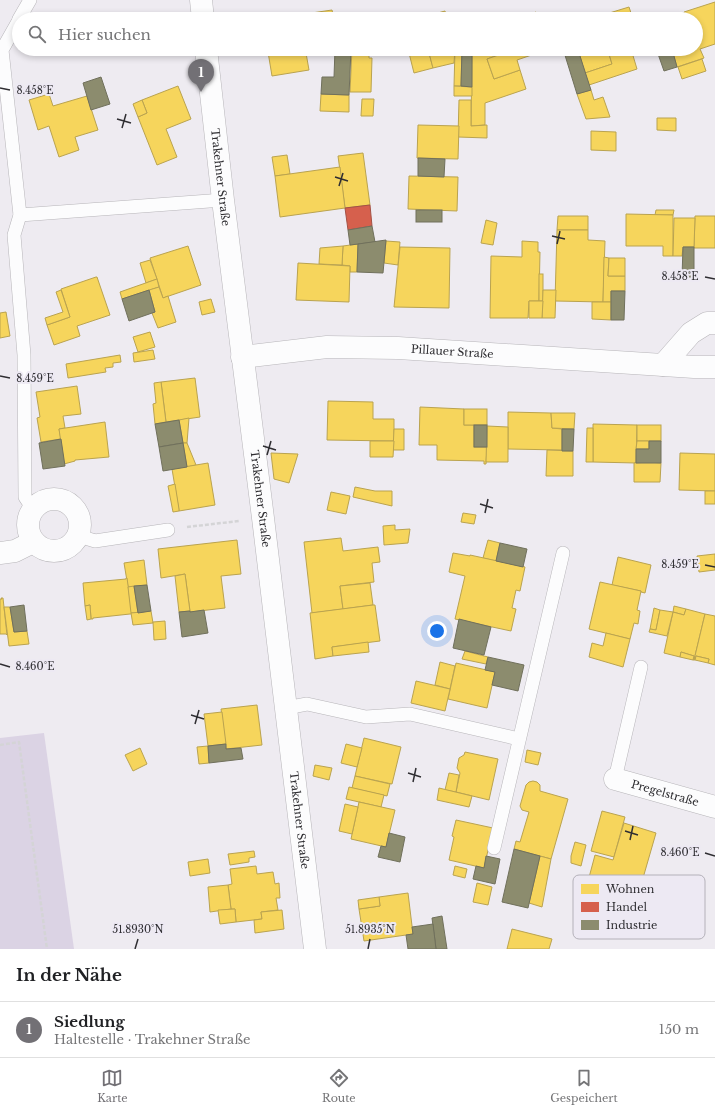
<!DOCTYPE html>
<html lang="de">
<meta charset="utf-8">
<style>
body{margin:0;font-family:"Libre Baskerville",serif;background:#f2f2f2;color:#202124}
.you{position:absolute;left:437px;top:631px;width:14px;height:14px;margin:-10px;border:3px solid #fff;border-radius:50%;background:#1a73e8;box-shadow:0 0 0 6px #1a73e833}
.badge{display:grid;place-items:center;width:26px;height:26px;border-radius:50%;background:#727075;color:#fff;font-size:13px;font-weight:700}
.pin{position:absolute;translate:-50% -33px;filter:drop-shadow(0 1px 2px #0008)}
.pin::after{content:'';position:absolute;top:21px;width:14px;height:12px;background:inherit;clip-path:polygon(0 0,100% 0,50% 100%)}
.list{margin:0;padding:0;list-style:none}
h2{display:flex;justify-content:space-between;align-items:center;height:52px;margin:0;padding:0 16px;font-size:17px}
h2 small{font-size:13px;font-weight:400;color:#757577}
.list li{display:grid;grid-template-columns:26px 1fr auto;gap:12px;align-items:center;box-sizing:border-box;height:56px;padding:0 16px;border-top:1px solid #e0e0e0}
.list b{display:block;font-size:15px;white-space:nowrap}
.list p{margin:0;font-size:13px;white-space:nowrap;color:#757577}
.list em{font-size:13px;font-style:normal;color:#757577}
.icon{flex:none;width:22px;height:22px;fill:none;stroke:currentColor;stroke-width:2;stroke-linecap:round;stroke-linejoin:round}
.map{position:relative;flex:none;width:715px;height:949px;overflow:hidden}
.search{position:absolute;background:#fff;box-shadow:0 2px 6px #0003;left:12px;right:12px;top:12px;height:44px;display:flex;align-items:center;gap:10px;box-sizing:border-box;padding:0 14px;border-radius:22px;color:#757577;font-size:15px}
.sheet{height:108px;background:#fff}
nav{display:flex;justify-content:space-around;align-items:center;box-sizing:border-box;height:56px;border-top:1px solid #e0e0e0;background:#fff;font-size:11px;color:#757577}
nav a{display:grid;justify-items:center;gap:2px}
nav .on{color:#727075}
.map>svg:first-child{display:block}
.green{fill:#dbd3e4}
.homes{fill:#f6d55c;stroke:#baa34f}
.shops{fill:#d6604d;stroke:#a45145}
.industry{fill:#8c8c6e;stroke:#70705c}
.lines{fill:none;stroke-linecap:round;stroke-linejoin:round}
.service-casing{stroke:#b7b5b9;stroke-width:14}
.minor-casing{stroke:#b7b5b9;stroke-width:23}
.path{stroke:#d4d4d6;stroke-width:2.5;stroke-dasharray:4 2;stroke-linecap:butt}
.service{stroke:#fcfcfd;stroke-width:13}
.minor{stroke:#fcfcfd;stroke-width:22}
.ticks{fill:none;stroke:#2f2e32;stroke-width:1.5}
.labels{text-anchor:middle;stroke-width:4;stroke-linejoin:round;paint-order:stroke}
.street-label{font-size:11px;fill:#2f2e32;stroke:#ede9f3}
.key{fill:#ede9f3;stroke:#b4b1b9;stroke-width:1}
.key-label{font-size:11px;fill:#2f2e32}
.ticks-label{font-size:10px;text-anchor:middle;fill:#2f2e32;stroke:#ede9f3;stroke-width:4;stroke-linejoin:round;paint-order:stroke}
</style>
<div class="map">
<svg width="715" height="949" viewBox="0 0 715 949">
<rect width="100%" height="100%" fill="#eeebf1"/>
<path class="green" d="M44 733 74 949H0V738Z"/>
<g class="homes">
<path d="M715 2V44L700 49 704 58 677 67 672 49H696V19H686L684 12Z"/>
<path d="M629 7 633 19H594L593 18Z"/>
<path d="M332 10 334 19H292L291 16Z"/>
<path d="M445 11 447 19H416Z"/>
<path d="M536 12 538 19H515Z"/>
<path d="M287 49H296L297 54 306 53 309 70 272 76 268 52Z"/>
<path d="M296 49H330L297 54Z"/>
<path d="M352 49H369V58H372L371 92H350Z"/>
<path d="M408 49H454L437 53 436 51 429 53 433 68 414 73Z"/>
<path d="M455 49H462L461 86H454Z"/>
<path d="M455 49 454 63 433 68 429 53 436 51 437 53Z"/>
<path d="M485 49H509L510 51 487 59 494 79 520 70 526 89 485 103V125L471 126 472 53Z"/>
<path d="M509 49H549L517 60 520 70 494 79 487 59 510 51Z"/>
<path d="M593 49H626L609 54 612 64 585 73 579 53Z"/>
<path d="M626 49H631L637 69 589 85 585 73 612 64 609 54Z"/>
<path d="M702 59 706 71 682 79 678 67Z"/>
<path d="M178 86 191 119 166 129 177 157 157 165 138 117 147 113 142 100Z"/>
<path d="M454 86 472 87V96H454Z"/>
<path d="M591 90 594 100 603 97 610 117 586 119 577 94Z"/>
<path d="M49 94 53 106 87 96 98 130 75 137 79 150 59 157 49 126 38 130 29 100Z"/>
<path d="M321 94 349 95V112L320 111Z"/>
<path d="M362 99H374L373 116H361Z"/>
<path d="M142 100 147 113 138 117 133 104Z"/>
<path d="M459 100H471V126L487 125V138L458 137Z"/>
<path d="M657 118H676V131L657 130Z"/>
<path d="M418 125 459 126 458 159 417 158Z"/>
<path d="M591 131 616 132V151L591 150Z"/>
<path d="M363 153 370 205 345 208 338 156Z"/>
<path d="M287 155 290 174 275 176 272 157Z"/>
<path d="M340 167 345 208 280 217 275 176Z"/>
<path d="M409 176 458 177 457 211 408 209Z"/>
<path d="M656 210H674L673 215H655Z"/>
<path d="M626 214 673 215V256H663V246H626Z"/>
<path d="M558 216H588V230H557Z"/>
<path d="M695 216H715V248H694Z"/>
<path d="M674 218H695L694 247H683L682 256H673Z"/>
<path d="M486 220 497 223 493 245 481 243Z"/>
<path d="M557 230H588V240L605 241 603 302 555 301Z"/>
<path d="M386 241 400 242 398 265 384 263Z"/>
<path d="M522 241 538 242V252H540L539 301H529L528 318H490L491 256 522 257Z"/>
<path d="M358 244 357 272H350V266L342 265 343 246Z"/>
<path d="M188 246 201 285 163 298 150 258Z"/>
<path d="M343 246 342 265 319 264 320 248Z"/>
<path d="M400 247 450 248 449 308 394 307Z"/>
<path d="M604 257 609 258 608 276H625V291H611V302H603Z"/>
<path d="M609 258H625V276H608Z"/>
<path d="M150 260 157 279 146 283 140 263Z"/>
<path d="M298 263 350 266 349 302 296 300Z"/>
<rect x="539" y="274" width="4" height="27"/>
<path d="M96 277H97L110 315 77 326 80 336 54 345 47 325 70 317 61 289Z"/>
<path d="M157 279 159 287 122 299 120 292Z"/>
<path d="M159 287 163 298 168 296 176 322 158 328 152 313 155 312 149 290Z"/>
<path d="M61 290 70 317 47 325 45 318 63 312 56 292Z"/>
<path d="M543 290H556L555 318H542Z"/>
<path d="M211 299 215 312 202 315 199 302Z"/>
<path d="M529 301H543L542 318H529Z"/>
<path d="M592 302H611V320L592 319Z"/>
<path d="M6 312 10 336 0 338V313Z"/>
<path d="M150 332 155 347 138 352 133 337Z"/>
<path d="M153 350 155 359 134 362 133 353Z"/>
<path d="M120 355 121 362 113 363V367L105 368 106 372 68 378 66 364Z"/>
<path d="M195 378 200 417 166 422 161 382Z"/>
<path d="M161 382 166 422 155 424 153 404 156 403 154 383Z"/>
<path d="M77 386 81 414 63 416 65 428 59 429 61 439 41 442 37 418 40 417 36 392Z"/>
<path d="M328 401 373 402V419H394V441L327 440Z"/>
<path d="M420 407 464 409V425H474V447H487L486 464H484V461L437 460V445H419Z"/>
<rect x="464" y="409" width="23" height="16"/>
<path d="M508 412 551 413 552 428 562 429V450L508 449Z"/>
<path d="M551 413H575L574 429 552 428Z"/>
<path d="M189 418 187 443H183L179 420Z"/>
<path d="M105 422 109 457 75 460V461L64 464 59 429Z"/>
<path d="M593 424 637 425 636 463 593 462Z"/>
<rect x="637" y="425" width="24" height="16"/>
<path d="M487 426 508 427V462H486Z"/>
<path d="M587 428H593V462H586Z"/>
<path d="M394 429H404V450H393Z"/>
<path d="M370 441H394L393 457H370Z"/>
<path d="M637 441H649V449H636Z"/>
<path d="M183 443H187L196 465 187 467Z"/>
<path d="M547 450 573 451V476H546Z"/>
<path d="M271 453 298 454 289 483 274 479Z"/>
<path d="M680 453 715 454V491L679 490Z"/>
<path d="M649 462 661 463 660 482H634V463Z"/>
<path d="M208 463 215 505 179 511 172 469Z"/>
<path d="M175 484 179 509V511L173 512 168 486Z"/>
<path d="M355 487 375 491H392V506L353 497Z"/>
<rect x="705" y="491" width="10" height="13"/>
<path d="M331 492 350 496 346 514 327 510Z"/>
<path d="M463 513 476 515 474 524 461 522Z"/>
<path d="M395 525V530L410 529 408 543 384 545 383 526Z"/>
<path d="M341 538 343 551 378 547 380 562 372 563 374 582 340 586 343 609 312 613 304 542Z"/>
<path d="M237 540 241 574 221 576 225 608 190 612 185 574 161 578 158 549Z"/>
<path d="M488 540 500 543 496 561 483 558Z"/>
<path d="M453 553 470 556V555L525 567 520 591 516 590 512 608 516 609 511 631 455 619 465 576 449 572Z"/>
<path d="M715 554V570L699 572 697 556Z"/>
<path d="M618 557 651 565 645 593 641 592V591L612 585Z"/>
<path d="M144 560 147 585 128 587 124 563Z"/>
<path d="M185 574 190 611 179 612 175 576Z"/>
<path d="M126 578H127L132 614H130L93 618V619H91L90 605 85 606 83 583 126 579Z"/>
<path d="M600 582 641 591 637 610 640 611 638 624 634 623 630 639 589 629Z"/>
<path d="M370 583 373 605 343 609 340 586Z"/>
<path d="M134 586 138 613H131L128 587Z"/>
<path d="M1 598H3L7 635 6 634H0V599H2Z"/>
<path d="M90 605 91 619 87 620 85 606Z"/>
<path d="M373 605H375L380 641 332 647 333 656 315 659 310 613Z"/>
<path d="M674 606 686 609 684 615 673 612Z"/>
<path d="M4 607H10L14 632 27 631 29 644 9 646Z"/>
<path d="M654 608 660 610 656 630 650 629Z"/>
<path d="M686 609 705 614 694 660H693L694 656 681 652 680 657 664 653 673 612 684 615Z"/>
<path d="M660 610 673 612 667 636 649 632 650 629 656 630Z"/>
<path d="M151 611 153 623 133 625 131 613Z"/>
<path d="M705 614 715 616V665L708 663 709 659 696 656 695 660H694Z"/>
<path d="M165 621 166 639 154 640 153 622Z"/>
<path d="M606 633 630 639 623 667 589 657 592 643 603 646Z"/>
<path d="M368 642 369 652 333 656 332 647Z"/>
<path d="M465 651 488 657 486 664 462 659Z"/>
<path d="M681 652 694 656 693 660 680 657Z"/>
<path d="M696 656 709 659 708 663 695 660Z"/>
<path d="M440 662 455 666 450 689 435 685Z"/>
<path d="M456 663 495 672 487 708 448 699Z"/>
<path d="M416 681 450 689 445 711 411 703Z"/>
<path d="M257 705 262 745 226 749 221 709Z"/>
<path d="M222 712 226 744 208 746 204 714Z"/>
<path d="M364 738 401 747 392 784 355 776Z"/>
<path d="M346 744 362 748 357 767 341 763Z"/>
<path d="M208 746 209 763 199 764 197 747Z"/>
<path d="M140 748 147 764 133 771 125 755Z"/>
<path d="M527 750 541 753 538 765 525 762Z"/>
<path d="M465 752 498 759 489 800 456 792 460 773 457 768 459 758 464 755Z"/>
<path d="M315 765 332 768 329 780 313 776Z"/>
<path d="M449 773 459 775 456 792 445 790Z"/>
<path d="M355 776 390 784 387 796 352 788Z"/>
<path d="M533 781 537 782 540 785V791L568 799 551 859 514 849 516 841 520 842 529 812 522 810 520 806 526 785 529 782Z"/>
<path d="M349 787 384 795 381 807 346 799Z"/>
<path d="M439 788 472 796 469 807 437 800Z"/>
<path d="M359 802 395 810 386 847 351 839Z"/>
<path d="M345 804 358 807 352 834 339 831Z"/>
<path d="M602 811 625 817 614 857 591 851Z"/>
<path d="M456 820 493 828 484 868 449 860 454 837 452 836Z"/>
<path d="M624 823 656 833 641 885 610 876 606 891 587 885 595 855 613 860Z"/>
<path d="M575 842 586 845 581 866 571 863V856Z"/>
<path d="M254 851 255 857 249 858V862L230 865 228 854Z"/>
<path d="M540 856 551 859 542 907 529 903Z"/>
<path d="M208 859 210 873 190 876 188 862Z"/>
<path d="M256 866 257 874 273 872 275 884 279 883 280 898H276L278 910 261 912 262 919 236 922 235 909H231L228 885 232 884 230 869Z"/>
<path d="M455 866 467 869 465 878 453 875Z"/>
<path d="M477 883 492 887 488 905 473 902Z"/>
<path d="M228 885 231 909 210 912 208 887Z"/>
<path d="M408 893 413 934 364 941 359 909 380 906 379 897Z"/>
<path d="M379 897 380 906 359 909 358 900Z"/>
<path d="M235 909 236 922 220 924 218 910Z"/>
<path d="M282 910 284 929 255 933 254 920 262 919 261 912Z"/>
<path d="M512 929 552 939 549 949H507Z"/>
</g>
<path class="shops" d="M370 205 372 226 348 230 345 208Z"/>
<g class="industry">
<path d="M335 49H351L349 95 321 94 322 77H334Z"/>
<path d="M462 49H472V87L461 86Z"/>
<path d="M573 49H593L579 53 591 90 577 94 564 52Z"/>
<path d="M664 49H672L677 67 664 71 657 51Z"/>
<path d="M101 77 110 104 91 110 83 83Z"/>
<path d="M418 158 445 159 444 177 418 176Z"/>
<rect x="416" y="210" width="26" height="12"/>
<path d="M372 226 375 242 350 245 348 230Z"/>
<path d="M386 240 383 273 357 272 358 244Z"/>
<path d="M683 247H694V277H682Z"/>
<path d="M149 290 155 312 129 321 122 299Z"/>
<path d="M611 291H625L624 320H611Z"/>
<path d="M179 420 183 443 159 447 155 424Z"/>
<rect x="474" y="425" width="13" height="22"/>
<path d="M562 429H574L573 451H562Z"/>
<path d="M61 439 65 466 43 469 39 443Z"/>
<path d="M649 441H661V463H636V449H649Z"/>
<path d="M183 443 187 467 163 471 159 447Z"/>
<path d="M500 543 527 549 523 567 496 561Z"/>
<path d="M147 585 151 611 138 613 134 586Z"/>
<path d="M24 605 27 631 14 632 10 607Z"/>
<path d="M204 610 208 633 182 637 179 612 190 611V612Z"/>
<path d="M459 619 491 627 484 655 453 648Z"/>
<path d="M488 657 524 665 518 691 492 685 495 672 485 670Z"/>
<path d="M226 744V749L241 748 243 759 209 763 208 746Z"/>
<path d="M389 833 405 837 400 862 378 857 381 846 386 847Z"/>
<path d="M514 849 540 856 528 908 502 902Z"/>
<path d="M486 856 500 859 495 884 473 879 476 866 484 868Z"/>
<path d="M442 916 447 949H436L432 918Z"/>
<path d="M433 924 436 949H408L406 935 413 934 412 927Z"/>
</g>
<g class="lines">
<g class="service-casing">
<g id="service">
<path d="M19 19 30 0"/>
<path d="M19 20 2 50 20 215 14 235 24 355 25 497 33 509"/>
<path d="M20 215 223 200"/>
<path d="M79 536 95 541 168 530"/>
<path d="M286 708 307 704 366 717 410 714 519 739"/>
<path d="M615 779 641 667"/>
<path d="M494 848 563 553"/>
</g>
</g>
<g class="minor-casing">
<g id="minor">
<path d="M201 0 203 19"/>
<path id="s1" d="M206 49 223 200 263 518 315 949"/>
<path id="s2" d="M242 357 327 347 398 348 694 367H715"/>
<path d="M663 365 691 333 707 323H715"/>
<circle cx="54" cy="525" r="26"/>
<path d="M0 553 15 551 33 542"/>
<path id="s3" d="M615 779 715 807"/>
</g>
</g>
<g class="path">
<path d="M187 527 239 521"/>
<path d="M0 745 19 742 47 949"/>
</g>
<use href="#service" class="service"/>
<use href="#minor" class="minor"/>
</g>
<path class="ticks" d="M0 88 10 90M117 119 131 123M122 128 126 114M335 177 348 181M339 186 343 173M552 236 565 239M557 244 560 231M705 277 715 279M0 376 10 378M263 446 276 450M267 455 271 441M480 504 493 508M485 513 488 499M705 565 715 567M0 664 10 667M191 715 204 719M195 724 199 710M408 773 421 777M413 782 416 768M625 831 638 835M630 840 633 826M705 853 715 856M135 949 138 939M368 949 370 939"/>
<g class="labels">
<g class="street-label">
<text dy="4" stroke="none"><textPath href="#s1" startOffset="129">Trakehner Straße</textPath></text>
<text dy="4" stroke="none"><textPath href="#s2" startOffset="211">Pillauer Straße</textPath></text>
<text dy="4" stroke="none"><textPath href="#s1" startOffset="453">Trakehner Straße</textPath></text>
<text dy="4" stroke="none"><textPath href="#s3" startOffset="52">Pregelstraße</textPath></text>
<text dy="4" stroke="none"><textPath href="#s1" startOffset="777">Trakehner Straße</textPath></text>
</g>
</g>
<rect x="573" y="875" width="132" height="64" rx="6" class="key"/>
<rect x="581" y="884" width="18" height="10" fill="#f6d55c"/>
<rect x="581" y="902" width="18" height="10" fill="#d6604d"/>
<rect x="581" y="920" width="18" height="10" fill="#8c8c6e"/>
<g class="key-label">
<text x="606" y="893">Wohnen</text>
<text x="606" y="911">Handel</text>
<text x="606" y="929">Industrie</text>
</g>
<g class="ticks-label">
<text x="35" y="94">8.458°E</text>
<text x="680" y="280">8.458°E</text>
<text x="35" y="382">8.459°E</text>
<text x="680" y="568">8.459°E</text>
<text x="35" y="670">8.460°E</text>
<text x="680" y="856">8.460°E</text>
<text x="138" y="933">51.8930°N</text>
<text x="370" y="933">51.8935°N</text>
</g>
</svg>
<div class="you"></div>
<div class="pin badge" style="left:201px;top:92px">1</div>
<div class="search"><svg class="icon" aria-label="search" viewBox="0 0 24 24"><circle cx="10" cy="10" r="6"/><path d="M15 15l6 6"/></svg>Hier suchen</div>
</div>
<section class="sheet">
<h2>In der Nähe<small></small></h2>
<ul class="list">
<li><span class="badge">1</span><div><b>Siedlung</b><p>Haltestelle · Trakehner Straße</p></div><em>150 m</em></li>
</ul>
</section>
<nav>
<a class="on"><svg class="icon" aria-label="map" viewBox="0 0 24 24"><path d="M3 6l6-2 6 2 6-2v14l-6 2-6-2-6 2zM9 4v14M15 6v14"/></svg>Karte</a>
<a><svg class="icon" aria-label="directions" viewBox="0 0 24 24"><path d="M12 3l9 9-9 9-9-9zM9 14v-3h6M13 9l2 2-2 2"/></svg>Route</a>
<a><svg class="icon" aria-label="saved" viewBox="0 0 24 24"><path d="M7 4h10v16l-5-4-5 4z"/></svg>Gespeichert</a>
</nav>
